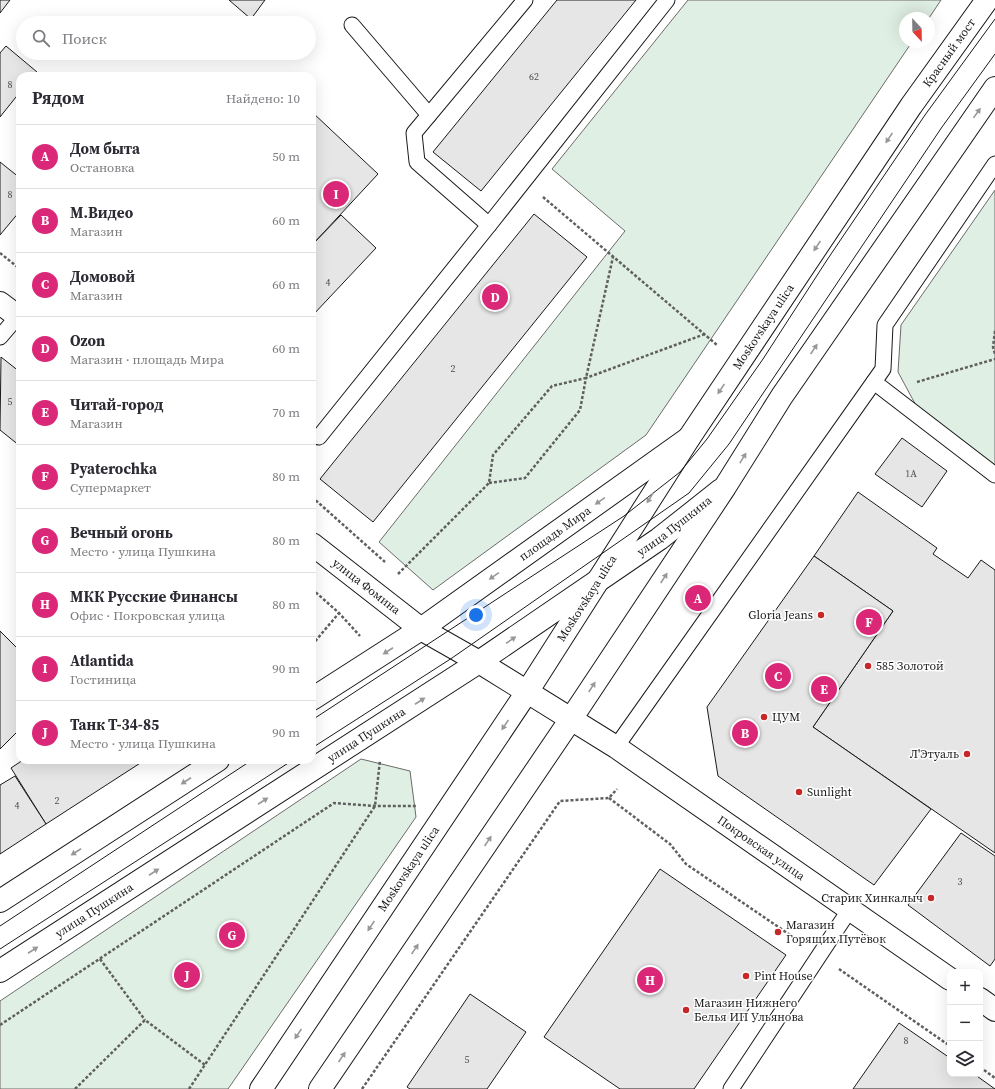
<!DOCTYPE html>
<html lang="ru">
<meta charset="utf-8">
<style>
body{margin:0;font-family:"Source Serif 4",serif;background:#f2f2f3;color:#2b2b33}
.controls{position:absolute;right:12px;bottom:12px;display:grid;overflow:hidden;border-radius:8px;box-shadow:0 4px 16px #0002}
.controls button{width:36px;height:36px;display:grid;place-items:center;padding:0;border:0;border-bottom:1px solid #e1e1e2;background:#fff;color:#2b2b33;font:20px sans-serif}
.compass{position:absolute;left:899px;top:12px;width:36px;height:36px;border-radius:50%;background:#fff;box-shadow:0 4px 16px #0002;rotate:158deg}
.you{position:absolute;left:476px;top:615px;width:14px;height:14px;margin:-10px;border:3px solid #fff;border-radius:50%;background:#1a73e8;box-shadow:0 0 0 6px #1a73e833}
.badge{display:grid;place-items:center;width:26px;height:26px;border-radius:50%;background:#db2777;color:#fff;font-size:13px;font-weight:700}
.pin{position:absolute;translate:-50% -50%;border:2px solid #fff;box-shadow:0 1px 4px #0006}
.list{margin:0;padding:0;list-style:none}
h2{display:flex;justify-content:space-between;align-items:center;height:52px;margin:0;padding:0 16px;font-size:17px}
h2 small{font-size:13px;font-weight:400;color:#7c7c81}
.list li{display:grid;grid-template-columns:26px 1fr auto;gap:12px;align-items:center;box-sizing:border-box;height:64px;padding:0 16px;border-top:1px solid #e1e1e2}
.list b{display:block;font-size:15px;white-space:nowrap}
.list p{margin:0;font-size:13px;white-space:nowrap;color:#7c7c81}
.list em{font-size:13px;font-style:normal;color:#7c7c81}
.icon{flex:none;width:22px;height:22px;fill:none;stroke:currentColor;stroke-width:2;stroke-linecap:round;stroke-linejoin:round}
.map{position:relative;flex:none;width:995px;height:1089px;overflow:hidden}
.search{position:absolute;background:#fff;box-shadow:0 4px 16px #0002;left:16px;top:16px;width:300px;height:44px;display:flex;align-items:center;gap:10px;box-sizing:border-box;padding:0 14px;border-radius:22px;color:#7c7c81;font-size:15px}
.panel{position:absolute;background:#fff;box-shadow:0 4px 16px #0002;left:16px;top:72px;width:300px;height:692px;border-radius:12px}
.map>svg:first-child{display:block}
.green{fill:#e0efe3;stroke:#6a6a6a}
.building{fill:#e6e6e6;stroke:#1a1a1a}
.lines{fill:none;stroke-linecap:round;stroke-linejoin:round}
.lane-casing{stroke:#1a1a1a;stroke-width:17}
.secondary-casing{stroke:#1a1a1a;stroke-width:24}
.primary-casing{stroke:#1a1a1a;stroke-width:24}
.path{stroke:#5f5f5f;stroke-width:2.5;stroke-dasharray:3 2;stroke-linecap:butt}
.lane{stroke:#fff;stroke-width:15}
.secondary{stroke:#fff;stroke-width:22}
.primary{stroke:#fff;stroke-width:22}
.tram{stroke:#1a1a1a;stroke-width:1}
.oneway{fill:#989898}
.poi-dot{fill:#c62828;stroke:#fff;stroke-width:1.5}
.labels{text-anchor:middle;stroke-width:3;stroke-linejoin:round;paint-order:stroke}
.number-label{font-size:10px;fill:#4d4d4d}
.street-label{font-size:12px;fill:#1a1a1a;stroke:#fff}
.poi-label{font-size:12px;fill:#1a1a1a;stroke:#fff;text-anchor:start}
</style>
<div class="map">
<svg width="995" height="1089" viewBox="0 0 995 1089">
<rect width="100%" height="100%" fill="#fff"/>
<g class="green">
<path d="M688 0H941L929 18H905V42H912L646 435 433 590 379 542 625 231 552 169Z"/>
<path d="M995 190V468L919 411 898 372 901 325Z"/>
<path d="M361 759 410 771 416 817 228 1089H0V1001Z"/>
</g>
<g class="building">
<path d="M0 0H10L0 13Z"/>
<path d="M229 0H265L251 19Z"/>
<path d="M557 0H636L481 191 433 152Z"/>
<path d="M6 46 37 72 33 76H20V92L0 117V53Z"/>
<path d="M312 112 378 174 312 245Z"/>
<path d="M0 162 20 178V211L0 235Z"/>
<path d="M534 214 587 257 373 522 320 479Z"/>
<path d="M341 215 376 248 312 316V245Z"/>
<path d="M1 357 20 372V446L0 430Z"/>
<path d="M902 438 947 471 922 507 875 474Z"/>
<path d="M858 492 937 548 933 554 968 578 981 560 995 570V853L813 727 893 611 814 556Z"/>
<path d="M814 556 893 611 813 727 931 809 874 885 718 776 707 707Z"/>
<path d="M0 631 20 651V729L0 749Z"/>
<path d="M23 760H145L46 824 11 768Z"/>
<path d="M15 776 46 824 0 854V785Z"/>
<path d="M961 833 995 856V959L990 966 908 905Z"/>
<path d="M660 869 786 955 694 1089H620L544 1037Z"/>
<path d="M470 994 526 1032 487 1089H410L407 1087Z"/>
<path d="M899 1023 950 1058V1074H974L995 1089H853Z"/>
</g>
<g class="lines">
<g class="lane-casing">
<g id="lane">
<path d="M525 0 414 133 417 162 489 225 667 0"/>
<path d="M352 25 429 115"/>
<path d="M0 337 18 316"/>
<path d="M874 382 995 475"/>
<path d="M319 437 489 225"/>
<path d="M616 747 883 369 885 325 995 164"/>
<path d="M731 1089 850 909"/>
</g>
</g>
<g class="secondary-casing">
<g id="secondary">
<path d="M0 303 20 318"/>
<path id="s1" d="M312 544 421 629 479 662 616 747 950 979"/>
<path id="s2" d="M312 699 421 629 689 438"/>
<path d="M0 901 218 760"/>
<path id="s3" d="M0 971 479 662 659 539 721 490"/>
<path d="M980 999 995 1010"/>
</g>
</g>
<g class="primary-casing">
<g id="primary">
<path id="s4" d="M261 1089 527 692 689 438 911 106 987 0"/>
<path d="M320 1089 571 719 725 487 782 396 995 88"/>
</g>
</g>
<g class="path">
<path d="M543 197 717 345"/>
<path d="M0 253 20 269"/>
<path d="M995 331 993 347 995 354"/>
<path d="M917 382 995 359"/>
<path d="M489 483 525 478 580 410 586 378 705 334"/>
<path d="M312 497 385 562"/>
<path d="M398 574 489 483 493 455 552 386 586 378 613 257"/>
<path d="M312 589 339 613 360 636"/>
<path d="M312 645 339 613"/>
<path d="M609 798 670 844 686 864 799 941"/>
<path d="M100 959 145 1020"/>
<path d="M839 969 950 1046"/>
<path d="M0 1025 334 803 375 806H416"/>
<path d="M980 1067 995 1078"/>
<path d="M75 1089 145 1020 205 1065"/>
<path d="M189 1089 375 806 380 760"/>
<path d="M362 1089 560 801 609 798 617 789"/>
</g>
<use href="#lane" class="lane"/>
<use href="#secondary" class="secondary"/>
<use href="#primary" class="primary"/>
<g class="tram">
<path d="M312 720 624 516 680 472 707 439 763 359 827 260 925 115 995 19"/>
<path d="M312 748 452 658 689 493 729 444 942 127 995 54"/>
<path d="M0 926 252 760"/>
<path d="M0 949 293 760"/>
</g>
</g>
<defs><path id="oneway-solid" d="M-6-.8H1V-3.2L6.5 0L1 3.2V.8H-6Z"/></defs>
<g class="oneway">
<use href="#oneway-solid" transform="translate(977 113) rotate(-54)"/>
<use href="#oneway-solid" transform="translate(889 138) rotate(124)"/>
<use href="#oneway-solid" transform="translate(817 246) rotate(124)"/>
<use href="#oneway-solid" transform="translate(814 349) rotate(-56)"/>
<use href="#oneway-solid" transform="translate(721 389) rotate(124)"/>
<use href="#oneway-solid" transform="translate(743 458) rotate(-58)"/>
<use href="#oneway-solid" transform="translate(650 498) rotate(122)"/>
<use href="#oneway-solid" transform="translate(600 501) rotate(145)"/>
<use href="#oneway-solid" transform="translate(494 576) rotate(145)"/>
<use href="#oneway-solid" transform="translate(664 578) rotate(-57)"/>
<use href="#oneway-solid" transform="translate(511 640) rotate(-34)"/>
<use href="#oneway-solid" transform="translate(388 651) rotate(147)"/>
<use href="#oneway-solid" transform="translate(592 687) rotate(-57)"/>
<use href="#oneway-solid" transform="translate(420 701) rotate(-33)"/>
<use href="#oneway-solid" transform="translate(505 725) rotate(124)"/>
<use href="#oneway-solid" transform="translate(186 781) rotate(147)"/>
<use href="#oneway-solid" transform="translate(263 801) rotate(-33)"/>
<use href="#oneway-solid" transform="translate(488 841) rotate(-56)"/>
<use href="#oneway-solid" transform="translate(76 852) rotate(147)"/>
<use href="#oneway-solid" transform="translate(154 872) rotate(-33)"/>
<use href="#oneway-solid" transform="translate(371 926) rotate(124)"/>
<use href="#oneway-solid" transform="translate(415 949) rotate(-56)"/>
<use href="#oneway-solid" transform="translate(33 950) rotate(-33)"/>
<use href="#oneway-solid" transform="translate(298 1034) rotate(124)"/>
<use href="#oneway-solid" transform="translate(342 1057) rotate(-56)"/>
</g>
<g class="poi-dot">
<circle cx="821" cy="615" r="4"/>
<circle cx="868" cy="666" r="4"/>
<circle cx="764" cy="717" r="4"/>
<circle cx="967" cy="754" r="4"/>
<circle cx="799" cy="792" r="4"/>
<circle cx="931" cy="898" r="4"/>
<circle cx="778" cy="932" r="4"/>
<circle cx="746" cy="976" r="4"/>
<circle cx="686" cy="1010" r="4"/>
</g>
<g class="labels">
<g class="number-label">
<text x="534" y="80">62</text>
<text x="10" y="88">8</text>
<text x="10" y="198">8</text>
<text x="328" y="286">4</text>
<text x="453" y="372">2</text>
<text x="10" y="405">5</text>
<text x="911" y="477">1А</text>
<text x="57" y="804">2</text>
<text x="17" y="809">4</text>
<text x="960" y="885">3</text>
<text x="906" y="1044">8</text>
<text x="467" y="1063">5</text>
</g>
<g class="street-label">
<text dy="4" stroke="none"><textPath href="#s4" startOffset="1244">Красный мост</textPath></text>
<text dy="4" stroke="none"><textPath href="#s4" startOffset="913">Moskovskaya ulica</textPath></text>
<text dy="4" stroke="none"><textPath href="#s3" startOffset="808">улица Пушкина</textPath></text>
<text dy="4" stroke="none"><textPath href="#s2" startOffset="294">площадь Мира</textPath></text>
<text dy="4" stroke="none"><textPath href="#s1" startOffset="69">улица Фомина</textPath></text>
<text dy="4" stroke="none"><textPath href="#s4" startOffset="589">Moskovskaya ulica</textPath></text>
<text dy="4" stroke="none"><textPath href="#s3" startOffset="436">улица Пушкина</textPath></text>
<text dy="4" stroke="none"><textPath href="#s1" startOffset="543">Покровская улица</textPath></text>
<text dy="4" stroke="none"><textPath href="#s4" startOffset="265">Moskovskaya ulica</textPath></text>
<text dy="4" stroke="none"><textPath href="#s3" startOffset="112">улица Пушкина</textPath></text>
</g>
<g class="poi-label">
<text x="813" y="619" text-anchor="end">Gloria Jeans</text>
<text x="876" y="670">585 Золотой</text>
<text x="772" y="721">ЦУМ</text>
<text x="959" y="758" text-anchor="end">Л'Этуаль</text>
<text x="807" y="796">Sunlight</text>
<text x="923" y="902" text-anchor="end">Старик Хинкалыч</text>
<text x="786" y="929">Магазин<tspan x="786" dy="14">Горящих Путёвок</tspan></text>
<text x="754" y="980">Pint House</text>
<text x="694" y="1007">Магазин Нижнего<tspan x="694" dy="14">Белья ИП Ульянова</tspan></text>
</g>
</g>
</svg>
<div class="controls">
<button>+</button>
<button>−</button>
<button><svg class="icon" aria-label="layers" viewBox="0 0 24 24"><path d="M12 4l9 5-9 5-9-5zM3 14l9 5 9-5"/></svg></button>
</div>
<svg class="compass" viewBox="-18 -18 36 36"><path d="M0-13l5 13h-10z" fill="#e53935"/><path d="M0 13l5-13h-10z" fill="#7c7c81"/></svg>
<div class="you"></div>
<div class="pin badge" style="left:698px;top:598px">A</div>
<div class="pin badge" style="left:745px;top:733px">B</div>
<div class="pin badge" style="left:778px;top:676px">C</div>
<div class="pin badge" style="left:495px;top:297px">D</div>
<div class="pin badge" style="left:824px;top:689px">E</div>
<div class="pin badge" style="left:869px;top:622px">F</div>
<div class="pin badge" style="left:232px;top:935px">G</div>
<div class="pin badge" style="left:650px;top:980px">H</div>
<div class="pin badge" style="left:336px;top:194px">I</div>
<div class="pin badge" style="left:187px;top:975px">J</div>
<div class="search"><svg class="icon" aria-label="search" viewBox="0 0 24 24"><circle cx="10" cy="10" r="6"/><path d="M15 15l6 6"/></svg>Поиск</div>
<section class="panel">
<h2>Рядом<small>Найдено: 10</small></h2>
<ul class="list">
<li><span class="badge">A</span><div><b>Дом быта</b><p>Остановка</p></div><em>50 m</em></li>
<li><span class="badge">B</span><div><b>М.Видео</b><p>Магазин</p></div><em>60 m</em></li>
<li><span class="badge">C</span><div><b>Домовой</b><p>Магазин</p></div><em>60 m</em></li>
<li><span class="badge">D</span><div><b>Ozon</b><p>Магазин · площадь Мира</p></div><em>60 m</em></li>
<li><span class="badge">E</span><div><b>Читай-город</b><p>Магазин</p></div><em>70 m</em></li>
<li><span class="badge">F</span><div><b>Pyaterochka</b><p>Супермаркет</p></div><em>80 m</em></li>
<li><span class="badge">G</span><div><b>Вечный огонь</b><p>Место · улица Пушкина</p></div><em>80 m</em></li>
<li><span class="badge">H</span><div><b>МКК Русские Финансы</b><p>Офис · Покровская улица</p></div><em>80 m</em></li>
<li><span class="badge">I</span><div><b>Atlantida</b><p>Гостиница</p></div><em>90 m</em></li>
<li><span class="badge">J</span><div><b>Танк Т-34-85</b><p>Место · улица Пушкина</p></div><em>90 m</em></li>
</ul>
</section>
</div>
